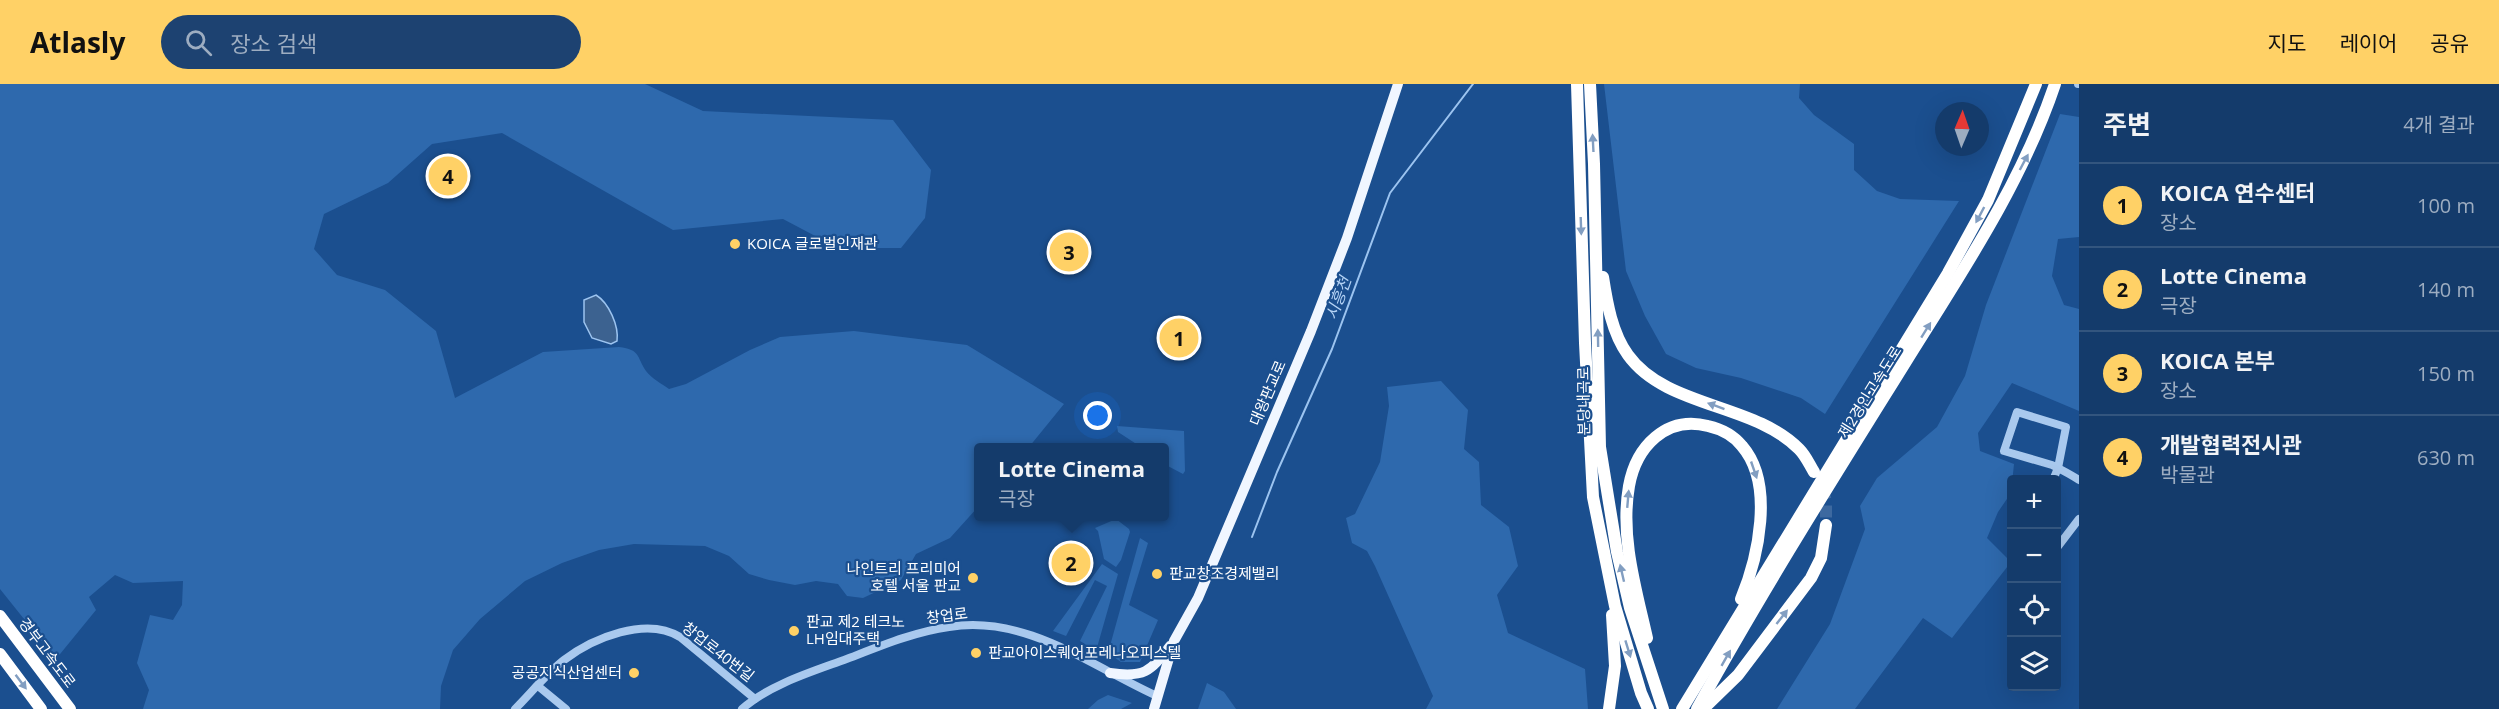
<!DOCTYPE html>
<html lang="ko">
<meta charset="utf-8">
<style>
body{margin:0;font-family:"Open Sans","Noto Sans KR",sans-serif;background:#1d4271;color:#f1f3f6}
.controls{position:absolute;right:18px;bottom:18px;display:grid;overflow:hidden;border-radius:6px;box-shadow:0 6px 24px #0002}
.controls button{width:54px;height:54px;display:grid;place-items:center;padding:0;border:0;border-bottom:2px solid #33557e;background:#143b6b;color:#f1f3f6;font:30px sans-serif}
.compass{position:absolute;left:1935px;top:18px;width:54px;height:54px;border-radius:50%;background:#143b6b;box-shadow:0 6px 24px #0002;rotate:2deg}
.you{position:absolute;left:1098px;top:332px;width:21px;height:21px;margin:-15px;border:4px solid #fff;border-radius:50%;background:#1a73e8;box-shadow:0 0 0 9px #1a73e833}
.badge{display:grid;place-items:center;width:39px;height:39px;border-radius:50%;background:#ffd166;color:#111;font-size:20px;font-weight:700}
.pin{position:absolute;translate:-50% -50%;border:3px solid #fff;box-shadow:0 2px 6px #0006}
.popup{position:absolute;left:974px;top:359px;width:195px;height:78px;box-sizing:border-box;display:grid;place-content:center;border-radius:6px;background:#143b6b;filter:drop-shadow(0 2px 4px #0005);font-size:20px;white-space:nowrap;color:#9dadc1}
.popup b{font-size:22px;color:#f1f3f6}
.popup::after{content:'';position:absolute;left:50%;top:100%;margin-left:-12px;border:12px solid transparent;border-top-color:#143b6b}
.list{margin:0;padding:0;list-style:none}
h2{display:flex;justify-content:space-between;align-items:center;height:78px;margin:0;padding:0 24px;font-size:26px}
h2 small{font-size:20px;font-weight:400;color:#9dadc1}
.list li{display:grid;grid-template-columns:39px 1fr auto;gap:18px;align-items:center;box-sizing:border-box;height:84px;padding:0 24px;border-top:2px solid #33557e}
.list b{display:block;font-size:22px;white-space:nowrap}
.list p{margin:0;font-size:20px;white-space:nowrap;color:#9dadc1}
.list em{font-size:20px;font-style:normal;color:#9dadc1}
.icon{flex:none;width:33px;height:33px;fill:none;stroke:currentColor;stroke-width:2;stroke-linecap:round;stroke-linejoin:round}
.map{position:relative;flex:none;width:2079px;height:625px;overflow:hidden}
header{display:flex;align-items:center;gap:36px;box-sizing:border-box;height:84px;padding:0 30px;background:#ffd166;color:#111}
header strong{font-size:28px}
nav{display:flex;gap:33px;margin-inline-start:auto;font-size:21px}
.search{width:420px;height:54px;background:#1d4271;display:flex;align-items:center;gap:15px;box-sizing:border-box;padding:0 21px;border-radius:33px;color:#9dadc1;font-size:22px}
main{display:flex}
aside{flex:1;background:#143b6b}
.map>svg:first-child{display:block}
.green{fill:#2e69ad}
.water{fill:#3c6290;stroke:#9cc4f0;stroke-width:1.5}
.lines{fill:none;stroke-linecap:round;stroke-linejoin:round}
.stream{stroke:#9cc4f0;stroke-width:2}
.highway-tunnel{stroke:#3d69a0;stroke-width:12;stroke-dasharray:12 6;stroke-linecap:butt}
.minor{stroke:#a9c9ee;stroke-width:8}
.major{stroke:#f0f6ff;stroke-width:10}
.highway{stroke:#fff;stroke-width:12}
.oneway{fill:#829ec1}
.poi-dot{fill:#ffd166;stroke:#1b4f8f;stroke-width:2}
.labels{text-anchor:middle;stroke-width:4.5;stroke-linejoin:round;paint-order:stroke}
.poi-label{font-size:15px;fill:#fff;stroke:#1b4f8f;text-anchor:start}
.street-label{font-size:15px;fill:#fff;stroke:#1b4f8f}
.water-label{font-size:16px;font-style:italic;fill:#b5d3f5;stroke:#1b4f8f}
</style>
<header>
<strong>Atlasly</strong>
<div class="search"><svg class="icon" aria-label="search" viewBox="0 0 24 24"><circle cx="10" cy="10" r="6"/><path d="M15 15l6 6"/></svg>장소 검색</div>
<nav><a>지도</a><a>레이어</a><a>공유</a></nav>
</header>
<main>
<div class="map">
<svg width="2079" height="625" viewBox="0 0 2079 625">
<rect width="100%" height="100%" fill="#1b4f8f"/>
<g class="green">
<path d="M0 0H645L703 27 893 36 931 86 925 134 901 164H838L783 135 673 146 502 49 432 60 388 99 324 130 314 165 337 191 385 206 436 247 455 314 543 268 619 263C641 266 636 272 646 287 651 294 662 300 669 305L686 300 750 266 780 253 854 247 967 261 1064 320 1029 363 978 364V423L950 454 916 470 901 496 863 514 847 512 838 500 816 497 795 501 769 496 749 490 729 472 705 462 634 460 599 466 562 479 525 497 480 535 453 566 441 602 440 625H143L149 606 137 579 150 531 173 536 182 521 183 497 133 499 115 491 89 513 96 526 56 575 0 505Z"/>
<path d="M1604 0H1800L1799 14 1814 31 1854 60V86L1877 107 1900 115 1959 117 1825 330 1801 314 1741 294 1696 284 1666 270 1645 232 1626 187Z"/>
<path d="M2060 30 2079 33V153L2058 155 2052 192 2064 221 2079 225V327L2012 299 1978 349 1980 367 2014 380 2011 409 1998 428 1987 454 2011 478 1952 554 1923 534 1855 625H1777L1830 540 1865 445 1860 422 1877 394 1937 343 1965 292 1986 221Z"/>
<path d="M1441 297 1468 326 1464 365 1479 378 1481 421 1509 443 1518 482 1497 511 1508 549 1585 585 1588 625H1426L1433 612 1375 482 1367 467 1352 459 1346 434 1355 430 1380 378 1389 322 1387 303Z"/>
<path d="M1117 342 1184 347 1185 387 1183 390 1164 380V364L1141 363 1118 348Z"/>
<path d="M1116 435 1129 445 1130 448 1121 476 1116 483 1104 475 1098 447 1095 444Z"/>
<path d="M1140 454 1148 459 1129 521 1158 536 1140 578H1121L1108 569Z"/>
<path d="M1102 480 1118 490 1096 567 1080 557 1107 502 1095 496 1066 552 1053 547Z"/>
<path d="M1207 599 1224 608 1236 625H1198Z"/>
<path d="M1108 611 1132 619 1121 625H1088L1098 616Z"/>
</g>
<path class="water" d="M596 211C609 219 619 242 617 257L611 260 592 254 584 238V216Z"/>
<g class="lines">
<path class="stream" d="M1252 453 1277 388 1332 265 1390 109 1473 0"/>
<path class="highway-tunnel" d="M1822 404 1826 417V441"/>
<g class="minor">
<path d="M2078 0H2079"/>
<path d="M2053 396 2058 384 2066 343 2017 328 2004 367 2052 381C2062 386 2070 390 2079 396"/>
<path d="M2056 465 2079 435"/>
<path d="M538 602 566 625"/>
<path d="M515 625C531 609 546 590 564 576 593 554 646 532 680 553L755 615"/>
<path d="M742 625C769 601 811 588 844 576 878 563 913 548 949 543 1025 530 1091 582 1157 612"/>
</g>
<g class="major">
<path d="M1110 589C1144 594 1150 588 1170 562"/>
<path d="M1154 625 1174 557 1198 514 1311 247 1347 154 1398 0"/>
</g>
<g class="highway">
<path d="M1577 0 1585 259 1593 413 1615 522 1641 609 1648 625"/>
<path d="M1590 0 1594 80 1600 363 1617 468 1630 524 1663 625"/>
<path d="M1603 193C1607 219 1612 249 1628 271 1666 324 1754 319 1799 365 1806 372 1809 380 1814 388"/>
<path d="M0 532 70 625"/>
<path d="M1647 554C1636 505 1620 453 1629 402 1636 363 1666 331 1708 342 1721 345 1734 352 1742 362 1775 400 1758 474 1741 515"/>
<path d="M0 570 41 625"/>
<path d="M1609 625 1615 582 1612 531"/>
<path d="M1682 625 1948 189 1988 116 2036 0"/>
<path d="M1697 625C1762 507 1834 393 1905 279 1961 189 2021 101 2055 0"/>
<path d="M1703 625 1738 591 1811 494 1821 474 1826 441"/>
</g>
</g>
<defs><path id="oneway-solid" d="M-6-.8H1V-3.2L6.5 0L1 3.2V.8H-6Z" transform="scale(1.5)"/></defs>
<g class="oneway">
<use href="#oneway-solid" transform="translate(1593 59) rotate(-93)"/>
<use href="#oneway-solid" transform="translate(2024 78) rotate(-62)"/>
<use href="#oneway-solid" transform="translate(1980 131) rotate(118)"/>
<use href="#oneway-solid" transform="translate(1581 142) rotate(88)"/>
<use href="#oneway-solid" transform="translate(1926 246) rotate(-58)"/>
<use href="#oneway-solid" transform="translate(1598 254) rotate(-91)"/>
<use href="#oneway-solid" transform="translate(1716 322) rotate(-160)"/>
<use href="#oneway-solid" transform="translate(1754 386) rotate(71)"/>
<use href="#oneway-solid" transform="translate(1628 415) rotate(-85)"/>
<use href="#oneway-solid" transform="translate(1622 489) rotate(-103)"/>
<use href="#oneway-solid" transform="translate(1782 533) rotate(-52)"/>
<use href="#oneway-solid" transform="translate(1628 565) rotate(73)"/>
<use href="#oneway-solid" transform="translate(1726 574) rotate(-60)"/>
<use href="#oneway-solid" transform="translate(21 598) rotate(53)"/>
</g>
<g class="poi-dot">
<circle cx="735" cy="160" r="6"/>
<circle cx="1157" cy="490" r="6"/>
<circle cx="973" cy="494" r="6"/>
<circle cx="794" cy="547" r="6"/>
<circle cx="976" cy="569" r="6"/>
<circle cx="634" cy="589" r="6"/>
</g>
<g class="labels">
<g class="poi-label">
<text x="747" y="165">KOICA 글로벌인재관</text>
<text x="961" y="490" text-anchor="end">나인트리 프리미어<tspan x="961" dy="17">호텔 서울 판교</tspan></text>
<text x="1169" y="495">판교창조경제밸리</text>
<text x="806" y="543">판교 제2 테크노<tspan x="806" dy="17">LH임대주택</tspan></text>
<text x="988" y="574">판교아이스퀘어포레나오피스텔</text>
<text x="622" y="594" text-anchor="end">공공지식산업센터</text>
</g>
<g class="street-label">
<text transform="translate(1870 308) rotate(-58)" y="5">제2경인고속도로</text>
<text transform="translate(1268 309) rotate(-67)" y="5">대왕판교로</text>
<text transform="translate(1584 317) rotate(-91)" y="5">분당내곡로</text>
<text transform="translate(947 532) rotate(-7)" y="5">창업로</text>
<text transform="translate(718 568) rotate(38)" y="5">창업로40번길</text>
<text transform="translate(47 569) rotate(53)" y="5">경부고속도로</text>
</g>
<g class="water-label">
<text transform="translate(1338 214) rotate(-70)" y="6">시흥천</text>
</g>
</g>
</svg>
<div class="controls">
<button>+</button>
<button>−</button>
<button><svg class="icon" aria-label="locate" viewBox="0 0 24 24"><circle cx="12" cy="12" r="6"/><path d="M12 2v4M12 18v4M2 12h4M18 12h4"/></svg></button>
<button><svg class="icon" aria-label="layers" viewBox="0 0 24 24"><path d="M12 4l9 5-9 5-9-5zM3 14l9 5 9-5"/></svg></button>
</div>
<svg class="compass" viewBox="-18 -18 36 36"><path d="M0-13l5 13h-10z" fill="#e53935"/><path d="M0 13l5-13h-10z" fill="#9dadc1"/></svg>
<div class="you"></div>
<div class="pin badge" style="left:1179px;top:254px">1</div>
<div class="pin badge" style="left:1071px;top:479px">2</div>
<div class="popup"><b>Lotte Cinema</b>극장</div>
<div class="pin badge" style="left:1069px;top:168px">3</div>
<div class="pin badge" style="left:448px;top:92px">4</div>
</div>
<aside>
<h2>주변<small>4개 결과</small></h2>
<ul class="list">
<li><span class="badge">1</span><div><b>KOICA 연수센터</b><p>장소</p></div><em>100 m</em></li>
<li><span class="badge">2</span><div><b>Lotte Cinema</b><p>극장</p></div><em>140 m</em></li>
<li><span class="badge">3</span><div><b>KOICA 본부</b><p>장소</p></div><em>150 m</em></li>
<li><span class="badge">4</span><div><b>개발협력전시관</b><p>박물관</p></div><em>630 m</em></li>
</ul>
</aside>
</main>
